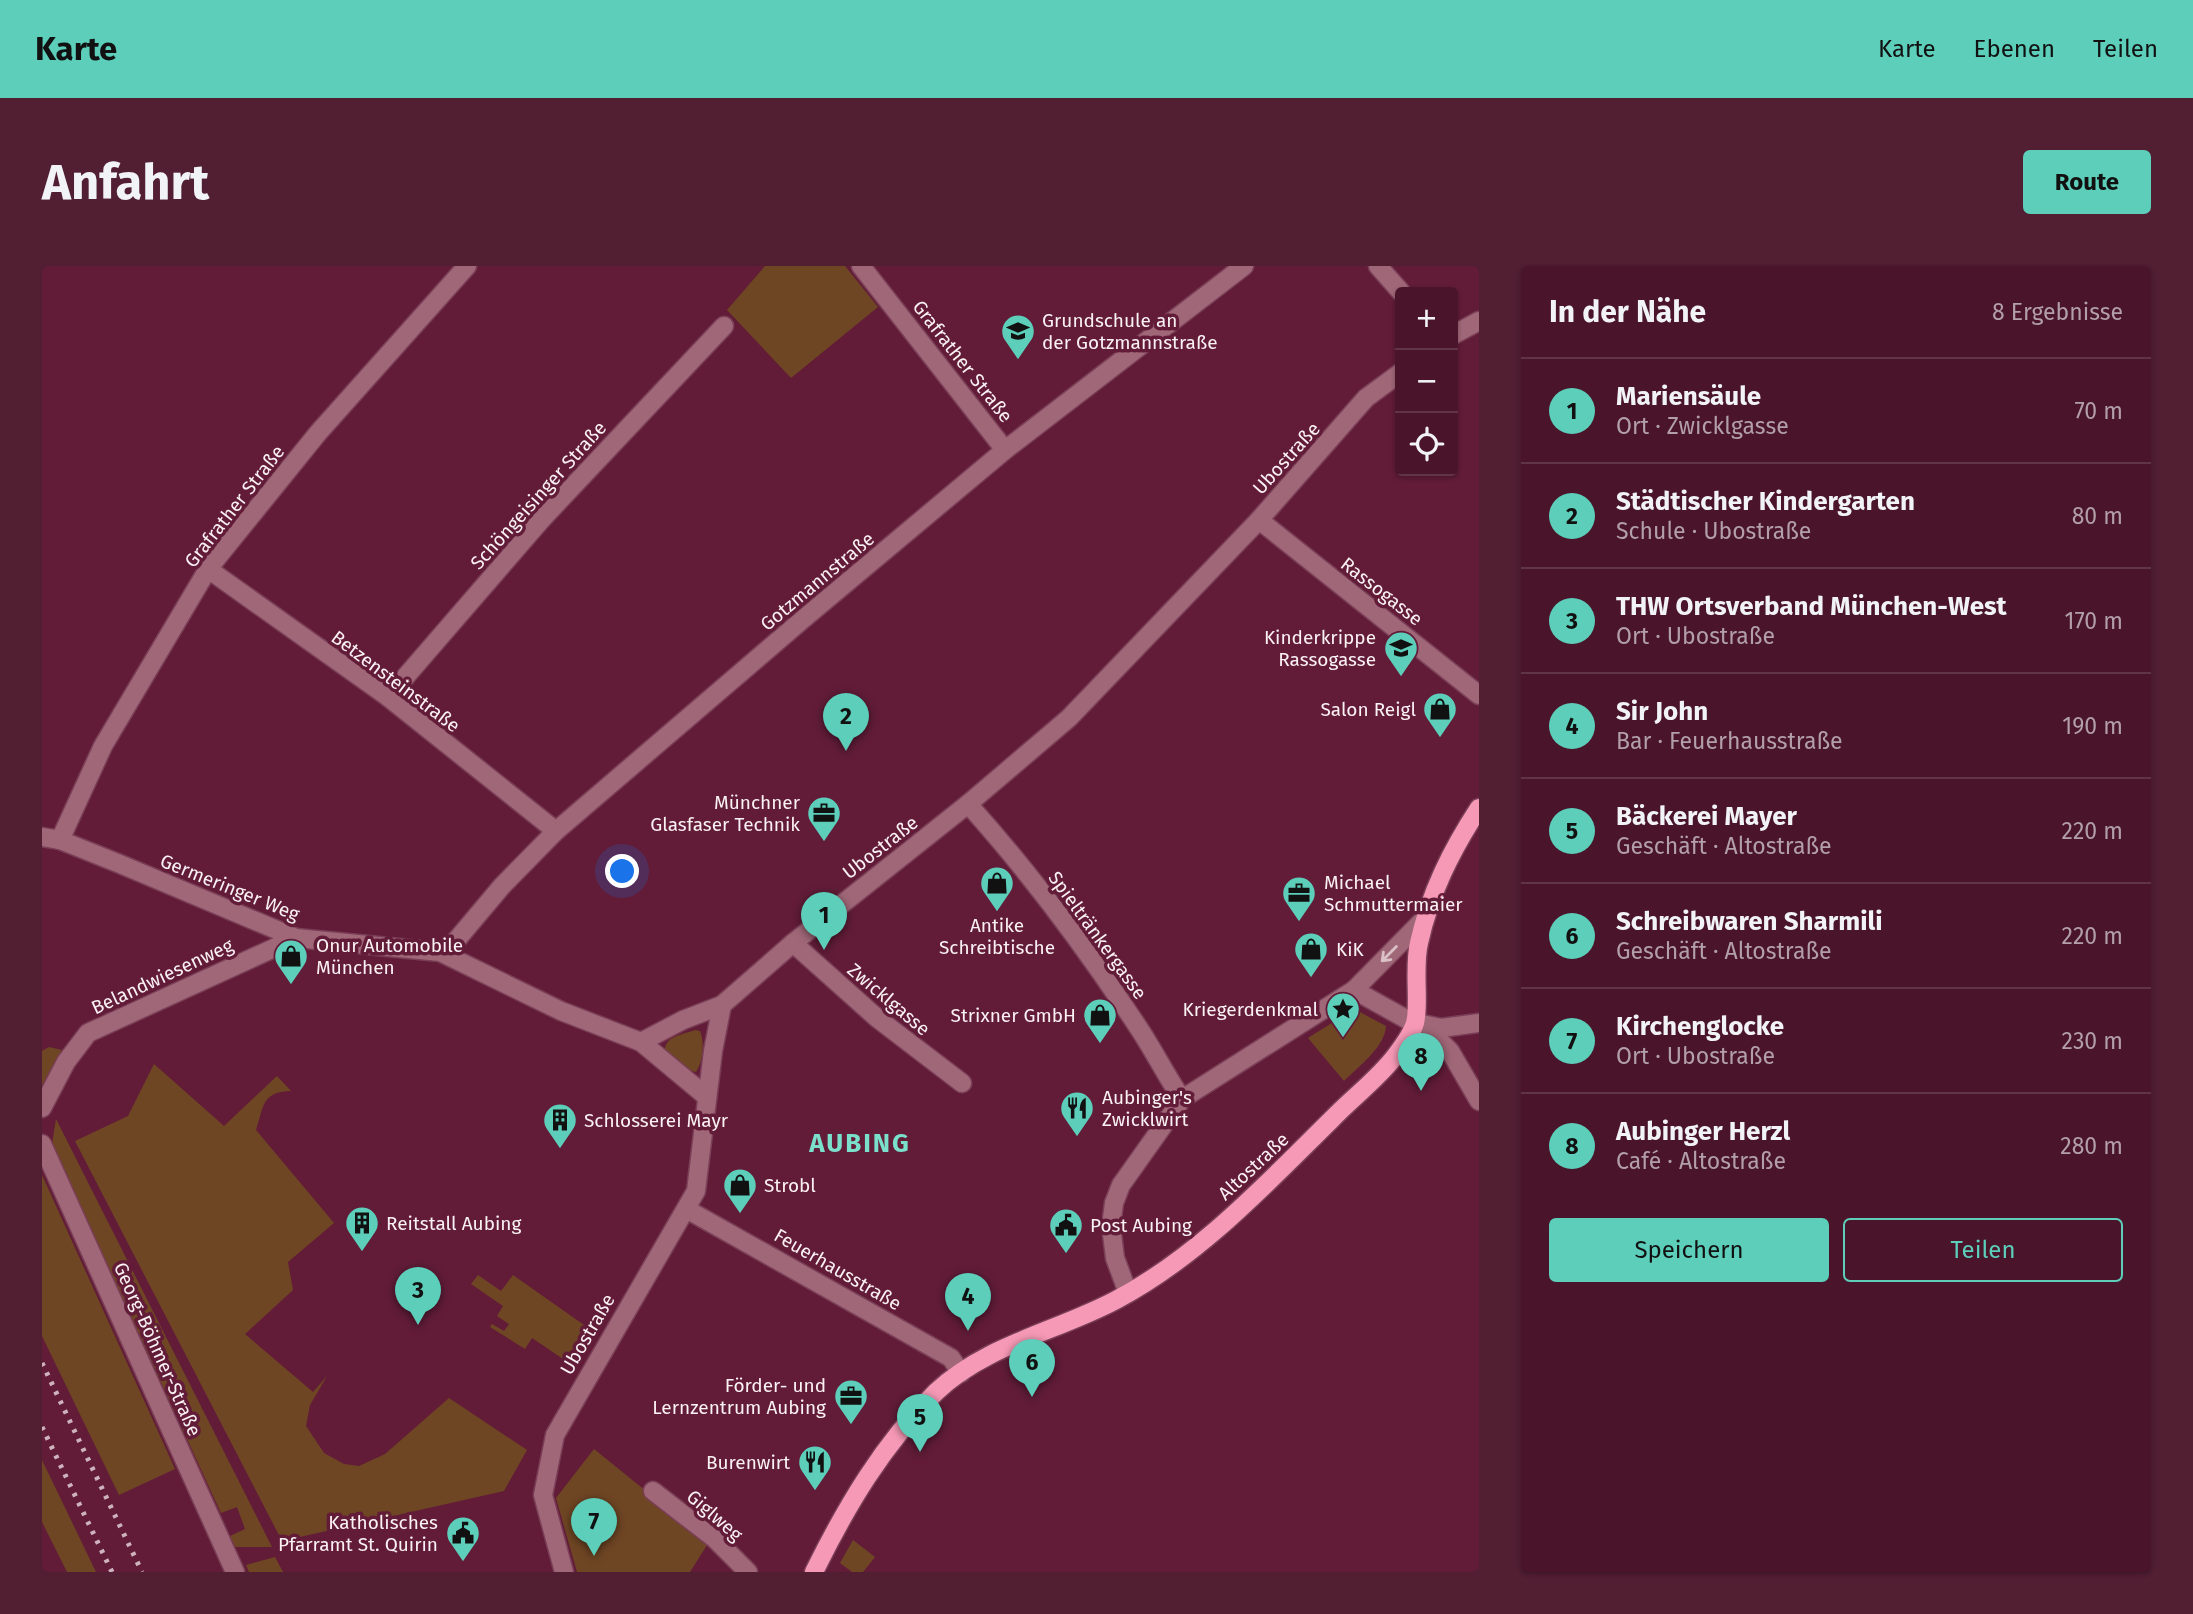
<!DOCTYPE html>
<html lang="de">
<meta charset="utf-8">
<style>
body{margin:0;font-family:"Fira Sans",sans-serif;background:#511e32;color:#f1f3f6}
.controls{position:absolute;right:21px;top:21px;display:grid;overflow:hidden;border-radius:7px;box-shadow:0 2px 5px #0004}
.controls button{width:63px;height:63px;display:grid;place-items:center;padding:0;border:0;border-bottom:2px solid #613447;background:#4a152a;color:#f1f3f6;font:35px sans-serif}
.you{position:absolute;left:581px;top:606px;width:24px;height:24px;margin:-18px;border:5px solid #fff;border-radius:50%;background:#1a73e8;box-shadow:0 0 0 10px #1a73e833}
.badge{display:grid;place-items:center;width:46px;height:46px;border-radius:50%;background:#5cceba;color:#111;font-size:23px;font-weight:700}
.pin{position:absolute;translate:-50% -58px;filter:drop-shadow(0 2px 4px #0008)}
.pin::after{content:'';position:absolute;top:37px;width:24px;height:21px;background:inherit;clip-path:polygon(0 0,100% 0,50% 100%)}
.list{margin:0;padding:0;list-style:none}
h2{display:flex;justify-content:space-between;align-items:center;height:91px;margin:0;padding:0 28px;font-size:30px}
h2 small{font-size:23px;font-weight:400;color:#b29fa8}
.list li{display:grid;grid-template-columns:46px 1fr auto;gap:21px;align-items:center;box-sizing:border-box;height:105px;padding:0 28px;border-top:2px solid #613447}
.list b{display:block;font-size:26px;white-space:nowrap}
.list p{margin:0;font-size:23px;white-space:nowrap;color:#b29fa8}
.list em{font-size:23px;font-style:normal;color:#b29fa8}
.actions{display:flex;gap:14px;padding:21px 28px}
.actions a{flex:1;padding:16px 0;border:2px solid #5cceba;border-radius:7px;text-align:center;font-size:24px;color:#5cceba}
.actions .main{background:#5cceba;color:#111}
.icon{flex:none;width:38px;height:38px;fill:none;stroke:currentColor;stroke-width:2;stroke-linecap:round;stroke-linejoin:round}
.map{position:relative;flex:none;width:1437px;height:1306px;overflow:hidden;border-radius:7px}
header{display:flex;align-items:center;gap:42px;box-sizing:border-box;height:98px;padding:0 35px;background:#5cceba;color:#111}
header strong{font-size:33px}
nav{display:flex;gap:38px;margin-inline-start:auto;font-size:24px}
.intro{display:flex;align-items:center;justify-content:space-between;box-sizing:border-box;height:168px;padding:0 42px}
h1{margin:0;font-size:49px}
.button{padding:18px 32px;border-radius:7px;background:#5cceba;color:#111;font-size:24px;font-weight:700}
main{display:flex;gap:42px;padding:0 42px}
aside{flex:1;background:#4a152a;border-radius:7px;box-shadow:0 2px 5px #0004}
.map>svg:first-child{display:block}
.green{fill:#6f4624}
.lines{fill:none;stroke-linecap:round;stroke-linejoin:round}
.minor-casing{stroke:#7a3e56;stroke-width:21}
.major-casing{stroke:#7a3e56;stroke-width:21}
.minor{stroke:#a06778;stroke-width:18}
.major{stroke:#f699b6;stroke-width:18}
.rail{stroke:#ceb3bd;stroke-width:5;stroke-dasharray:3.5 7;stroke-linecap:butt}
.oneway{stroke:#dac1c8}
.labels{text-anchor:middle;stroke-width:7;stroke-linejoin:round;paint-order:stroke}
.poi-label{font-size:19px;fill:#faf1f3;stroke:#621c38;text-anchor:start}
.street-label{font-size:19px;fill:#faf1f3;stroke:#621c38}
.district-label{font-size:26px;font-weight:bold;letter-spacing:2px;fill:#7ae0cc;stroke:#621c38}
</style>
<header>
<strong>Karte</strong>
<nav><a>Karte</a><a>Ebenen</a><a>Teilen</a></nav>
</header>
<div class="intro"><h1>Anfahrt</h1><a class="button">Route</a></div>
<main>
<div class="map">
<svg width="1437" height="1306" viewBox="0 0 1437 1306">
<rect width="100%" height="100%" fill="#621c38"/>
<g class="green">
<path d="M723 0H803L836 41 749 112 685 44Z"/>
<path d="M1312 743 1344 760C1343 781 1316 801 1302 815L1266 772Z"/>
<path d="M653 764 658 765C663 777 661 796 654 806L645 804 623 787C621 770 640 769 653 764Z"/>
<path d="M7 781 20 784 0 819V785Z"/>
<path d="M112 798 182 860 235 810 249 825C220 826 222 839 214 864L292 957 246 996 251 1024 203 1068 271 1126 285 1110 268 1139 264 1160 282 1187 302 1198 317 1200 343 1188 407 1132 485 1184 462 1225 240 1275 33 875 86 850Z"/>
<path d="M14 853 230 1281H193L188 1270 203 1263 195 1241 179 1247 10 878Z"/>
<path d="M0 909 133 1203 77 1229 0 1070Z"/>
<path d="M436 1009 459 1025 471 1009 552 1066 527 1110 516 1103 521 1093 490 1072 483 1083 448 1061 450 1058 462 1065 467 1058 455 1050 461 1040 429 1018Z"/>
<path d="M552 1183 667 1276 648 1306H535L514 1232Z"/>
<path d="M0 1194 54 1306H25L0 1256Z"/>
<path d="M811 1274 833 1291 821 1306H810L798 1297Z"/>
<path d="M233 1291 241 1306H207L204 1299Z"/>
</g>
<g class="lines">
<g class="minor-casing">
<g id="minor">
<path d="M819 0 963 184"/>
<path d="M1336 0 1359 26"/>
<path d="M1411 69 1437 55"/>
<path d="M1217 254 1437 429"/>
<path d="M166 303 346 431 514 565"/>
<path d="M346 431 500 253 682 60"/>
<path d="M926 538C990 609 1046 685 1098 764 1113 787 1125 811 1140 833"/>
<path d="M0 571 18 574 78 598 254 672 398 686 519 745 599 776 665 831"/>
<path d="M18 574 61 480 166 303 276 167 425 0"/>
<path d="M751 677 835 752 920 817"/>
<path d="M398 686 412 677 460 620 514 565 760 354 963 184 1202 0"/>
<path d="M1312 724 1391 768 1408 785 1437 835"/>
<path d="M1380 758 1399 762 1437 757"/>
<path d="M599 776 641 754 680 739"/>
<path d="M0 842 24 796 46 767 254 672"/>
<path d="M0 878 193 1306"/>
<path d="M646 944 909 1092 919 1107"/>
<path d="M1086 1027 1073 992 1069 960 1072 937 1079 919 1140 833 1312 724 1383 652"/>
<path d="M611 1225 673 1273 706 1306"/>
<path d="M522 1306 501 1229 513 1169 654 925 671 785 680 739 751 677 926 538 1027 452 1217 254 1324 132 1358 107"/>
</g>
</g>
<g class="major-casing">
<path id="major" d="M772 1306C804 1241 841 1178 894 1126 943 1079 1016 1065 1074 1034 1157 990 1223 919 1290 853 1310 832 1337 812 1354 789 1360 781 1370 767 1373 757 1378 739 1371 701 1377 677 1388 627 1409 585 1437 542"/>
</g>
<use href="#minor" class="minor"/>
<use href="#major" class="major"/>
<g class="rail">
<path d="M0 1097 100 1306"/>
<path d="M0 1161 70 1306"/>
</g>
</g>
<defs><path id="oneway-shaft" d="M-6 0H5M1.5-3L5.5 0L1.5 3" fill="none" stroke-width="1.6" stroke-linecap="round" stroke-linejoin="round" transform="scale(1.75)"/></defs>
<use class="oneway" href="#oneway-shaft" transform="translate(1347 688) rotate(135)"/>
<defs>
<g id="school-pin" transform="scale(1.75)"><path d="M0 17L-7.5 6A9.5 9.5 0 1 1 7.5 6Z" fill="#5cceba" stroke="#621c38"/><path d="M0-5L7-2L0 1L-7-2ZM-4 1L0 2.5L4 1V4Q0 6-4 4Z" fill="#111"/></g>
<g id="shop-pin" transform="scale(1.75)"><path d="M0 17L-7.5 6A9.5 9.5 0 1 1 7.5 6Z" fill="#5cceba" stroke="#621c38"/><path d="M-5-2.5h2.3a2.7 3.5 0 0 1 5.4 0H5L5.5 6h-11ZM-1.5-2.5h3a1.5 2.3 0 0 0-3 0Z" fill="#111"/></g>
<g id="office-pin" transform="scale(1.75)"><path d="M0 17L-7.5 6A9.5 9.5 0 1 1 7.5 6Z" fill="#5cceba" stroke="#621c38"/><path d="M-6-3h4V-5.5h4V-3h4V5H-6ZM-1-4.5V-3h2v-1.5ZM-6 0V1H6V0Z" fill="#111"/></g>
<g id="sight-pin" transform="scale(1.75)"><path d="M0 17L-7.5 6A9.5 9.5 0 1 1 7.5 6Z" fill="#5cceba" stroke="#621c38"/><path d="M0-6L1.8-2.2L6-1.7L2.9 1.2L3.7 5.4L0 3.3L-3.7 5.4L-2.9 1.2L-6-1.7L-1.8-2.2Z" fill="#111"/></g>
<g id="restaurant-pin" transform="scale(1.75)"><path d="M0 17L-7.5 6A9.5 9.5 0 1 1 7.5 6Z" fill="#5cceba" stroke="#621c38"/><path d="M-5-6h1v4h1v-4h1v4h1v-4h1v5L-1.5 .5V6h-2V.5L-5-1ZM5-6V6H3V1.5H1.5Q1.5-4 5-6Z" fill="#111"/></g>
<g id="building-pin" transform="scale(1.75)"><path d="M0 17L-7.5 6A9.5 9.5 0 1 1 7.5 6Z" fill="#5cceba" stroke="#621c38"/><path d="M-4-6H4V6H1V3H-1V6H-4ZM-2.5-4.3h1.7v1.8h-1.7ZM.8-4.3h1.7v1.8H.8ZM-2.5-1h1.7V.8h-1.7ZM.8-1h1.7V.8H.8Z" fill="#111"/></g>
<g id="civic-pin" transform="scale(1.75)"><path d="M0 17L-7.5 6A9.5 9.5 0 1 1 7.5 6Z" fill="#5cceba" stroke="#621c38"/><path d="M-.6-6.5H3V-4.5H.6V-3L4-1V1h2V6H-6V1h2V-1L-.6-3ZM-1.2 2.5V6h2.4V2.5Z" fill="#111"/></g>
</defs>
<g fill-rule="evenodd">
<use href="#school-pin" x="976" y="65"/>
<use href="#school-pin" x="1359" y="382"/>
<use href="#shop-pin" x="1398" y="443"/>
<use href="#office-pin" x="782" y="547"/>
<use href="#shop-pin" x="955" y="617"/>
<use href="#office-pin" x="1257" y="627"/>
<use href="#shop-pin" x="1269" y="683"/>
<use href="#shop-pin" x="249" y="690"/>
<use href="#sight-pin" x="1301" y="743"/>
<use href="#shop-pin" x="1058" y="749"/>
<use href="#restaurant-pin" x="1035" y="842"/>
<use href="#building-pin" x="518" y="854"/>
<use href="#shop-pin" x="698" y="919"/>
<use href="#building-pin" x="320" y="957"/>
<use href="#civic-pin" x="1024" y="959"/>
<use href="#office-pin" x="809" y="1130"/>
<use href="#restaurant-pin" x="773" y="1196"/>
<use href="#civic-pin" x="421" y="1267"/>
</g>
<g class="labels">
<g class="poi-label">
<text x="1000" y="61">Grundschule an<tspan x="1000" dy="22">der Gotzmannstraße</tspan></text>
<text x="1334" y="378" text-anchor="end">Kinderkrippe<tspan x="1334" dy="22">Rassogasse</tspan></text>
<text x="1374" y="450" text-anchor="end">Salon Reigl</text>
<text x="758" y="543" text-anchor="end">Münchner<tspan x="758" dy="22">Glasfaser Technik</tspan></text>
<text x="1282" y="623">Michael<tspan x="1282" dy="22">Schmuttermaier</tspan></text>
<text x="955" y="666" text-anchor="middle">Antike<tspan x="955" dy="22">Schreibtische</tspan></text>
<text x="274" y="686">Onur Automobile<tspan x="274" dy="22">München</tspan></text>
<text x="1294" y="690">KiK</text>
<text x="1276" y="750" text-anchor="end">Kriegerdenkmal</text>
<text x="1034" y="756" text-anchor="end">Strixner GmbH</text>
<text x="1060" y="838">Aubinger's<tspan x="1060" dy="22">Zwicklwirt</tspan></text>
<text x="542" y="861">Schlosserei Mayr</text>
<text x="722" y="926">Strobl</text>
<text x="344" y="964">Reitstall Aubing</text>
<text x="1048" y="966">Post Aubing</text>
<text x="784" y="1126" text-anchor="end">Förder- und<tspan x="784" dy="22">Lernzentrum Aubing</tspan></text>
<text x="748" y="1203" text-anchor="end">Burenwirt</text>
<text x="396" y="1263" text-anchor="end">Katholisches<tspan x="396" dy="22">Pfarramt St. Quirin</tspan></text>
</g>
<g class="street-label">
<text transform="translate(921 95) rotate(52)" y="7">Grafrather Straße</text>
<text transform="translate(1244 192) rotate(-48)" y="7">Ubostraße</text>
<text transform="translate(496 229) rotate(-48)" y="7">Schöngeisinger Straße</text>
<text transform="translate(192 240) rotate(-52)" y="7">Grafrather Straße</text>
<text transform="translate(775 315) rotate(-40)" y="7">Gotzmannstraße</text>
<text transform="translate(1340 325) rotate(38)" y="7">Rassogasse</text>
<text transform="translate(354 415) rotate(37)" y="7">Betzensteinstraße</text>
<text transform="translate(838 581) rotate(-38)" y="7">Ubostraße</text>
<text transform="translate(188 621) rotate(22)" y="7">Germeringer Weg</text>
<text transform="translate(1056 669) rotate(54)" y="7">Spieltränkergasse</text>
<text transform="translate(120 710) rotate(-25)" y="7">Belandwiesenweg</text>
<text transform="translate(847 733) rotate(40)" y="7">Zwicklgasse</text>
<text transform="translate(1211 900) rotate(-43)" y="7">Altostraße</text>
<text transform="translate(796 1003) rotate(30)" y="7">Feuerhausstraße</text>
<text transform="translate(545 1068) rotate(-60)" y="7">Ubostraße</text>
<text transform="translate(116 1083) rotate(66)" y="7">Georg-Böhmer-Straße</text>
<text transform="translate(673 1249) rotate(41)" y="7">Giglweg</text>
</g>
<g class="district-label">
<text x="818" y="886">AUBING</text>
</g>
</g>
</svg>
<div class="controls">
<button>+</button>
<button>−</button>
<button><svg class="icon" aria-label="locate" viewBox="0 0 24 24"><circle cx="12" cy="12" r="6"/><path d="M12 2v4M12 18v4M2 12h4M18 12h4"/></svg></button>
</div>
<div class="you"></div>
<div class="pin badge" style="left:782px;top:684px">1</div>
<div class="pin badge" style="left:804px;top:485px">2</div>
<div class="pin badge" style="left:376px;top:1059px">3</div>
<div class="pin badge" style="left:926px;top:1065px">4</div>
<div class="pin badge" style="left:878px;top:1186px">5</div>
<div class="pin badge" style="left:990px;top:1131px">6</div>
<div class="pin badge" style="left:552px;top:1290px">7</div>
<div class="pin badge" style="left:1379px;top:825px">8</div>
</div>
<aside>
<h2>In der Nähe<small>8 Ergebnisse</small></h2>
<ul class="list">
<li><span class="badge">1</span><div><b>Mariensäule</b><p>Ort · Zwicklgasse</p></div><em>70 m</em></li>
<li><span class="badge">2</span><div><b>Städtischer Kindergarten</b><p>Schule · Ubostraße</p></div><em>80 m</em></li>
<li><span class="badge">3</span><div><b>THW Ortsverband München-West</b><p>Ort · Ubostraße</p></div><em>170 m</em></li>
<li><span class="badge">4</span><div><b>Sir John</b><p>Bar · Feuerhausstraße</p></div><em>190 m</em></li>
<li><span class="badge">5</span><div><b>Bäckerei Mayer</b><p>Geschäft · Altostraße</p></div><em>220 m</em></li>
<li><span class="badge">6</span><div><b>Schreibwaren Sharmili</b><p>Geschäft · Altostraße</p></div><em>220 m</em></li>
<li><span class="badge">7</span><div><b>Kirchenglocke</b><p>Ort · Ubostraße</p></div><em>230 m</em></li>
<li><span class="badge">8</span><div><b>Aubinger Herzl</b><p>Café · Altostraße</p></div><em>280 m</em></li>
</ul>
<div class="actions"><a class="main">Speichern</a><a>Teilen</a></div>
</aside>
</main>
